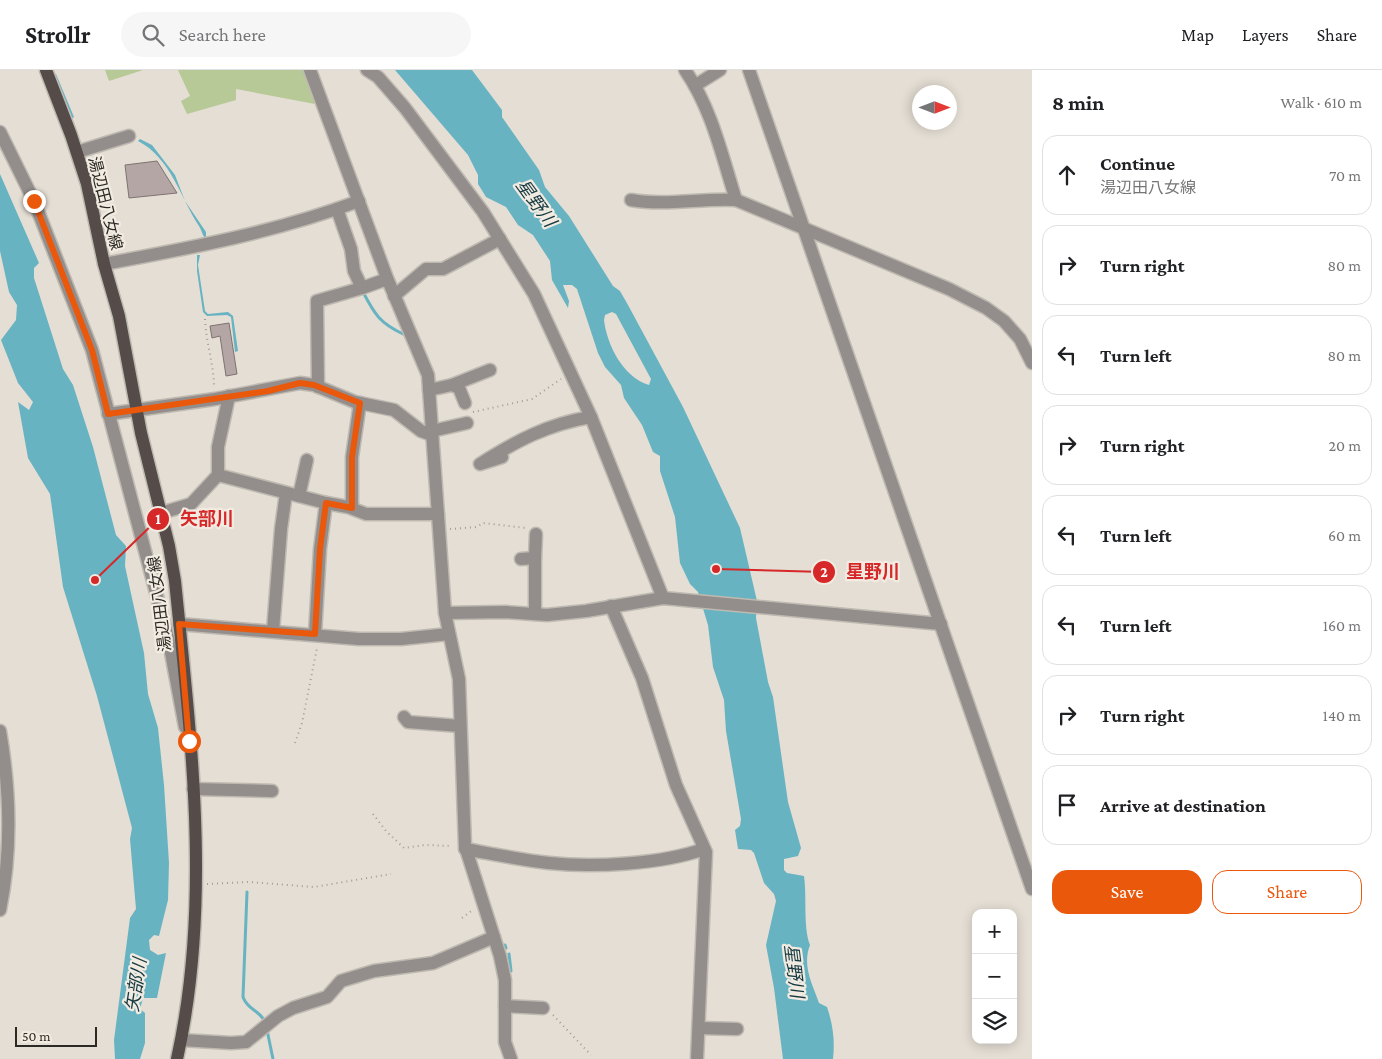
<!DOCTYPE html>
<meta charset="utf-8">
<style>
body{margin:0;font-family:"Crimson Pro","Noto Sans JP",serif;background:#f6f6f6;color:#202124}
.controls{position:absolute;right:15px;bottom:15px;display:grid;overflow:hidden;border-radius:10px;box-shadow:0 2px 12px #0003}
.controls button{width:45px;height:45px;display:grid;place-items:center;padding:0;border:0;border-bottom:1px solid #e0e0e0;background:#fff;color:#202124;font:25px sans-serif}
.compass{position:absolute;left:912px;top:15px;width:45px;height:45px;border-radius:50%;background:#fff;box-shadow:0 2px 12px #0003;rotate:90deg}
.scale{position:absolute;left:15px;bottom:12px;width:82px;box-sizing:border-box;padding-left:5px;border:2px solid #2c2925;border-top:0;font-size:14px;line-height:18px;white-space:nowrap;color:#2c2925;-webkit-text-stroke:4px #f1ebe1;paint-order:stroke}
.stop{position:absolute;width:15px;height:15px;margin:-11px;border:4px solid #ea580c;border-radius:50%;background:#fff}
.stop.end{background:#ea580c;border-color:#fff;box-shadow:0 1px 5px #0008}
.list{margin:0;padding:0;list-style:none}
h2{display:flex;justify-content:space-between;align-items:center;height:65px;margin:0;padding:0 20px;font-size:21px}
h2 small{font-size:16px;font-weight:400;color:#757577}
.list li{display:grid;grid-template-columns:32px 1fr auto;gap:15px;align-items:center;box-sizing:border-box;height:80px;margin:0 10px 10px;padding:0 10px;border:1px solid #e0e0e0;border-radius:15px}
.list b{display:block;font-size:19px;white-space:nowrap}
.list p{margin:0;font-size:16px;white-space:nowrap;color:#757577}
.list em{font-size:16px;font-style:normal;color:#757577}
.actions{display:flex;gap:10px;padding:15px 20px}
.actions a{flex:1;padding:11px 0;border:1px solid #ea580c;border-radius:15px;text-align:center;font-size:18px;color:#ea580c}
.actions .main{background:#ea580c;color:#fff}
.icon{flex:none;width:28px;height:28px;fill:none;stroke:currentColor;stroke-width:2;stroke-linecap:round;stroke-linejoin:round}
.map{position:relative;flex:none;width:1032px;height:989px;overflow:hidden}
header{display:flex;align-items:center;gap:30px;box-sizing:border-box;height:70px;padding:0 25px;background:#fff;border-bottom:1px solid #e0e0e0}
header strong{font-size:24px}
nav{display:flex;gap:28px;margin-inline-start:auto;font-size:18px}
.search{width:350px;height:45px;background:#f6f6f6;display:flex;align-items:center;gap:12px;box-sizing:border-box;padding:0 18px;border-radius:28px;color:#757577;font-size:19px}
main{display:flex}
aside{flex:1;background:#fff}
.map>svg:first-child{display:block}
.green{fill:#b7c997}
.water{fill:#68b3c2;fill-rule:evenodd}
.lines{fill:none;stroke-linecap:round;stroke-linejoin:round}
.stream{stroke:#68b3c2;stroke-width:3}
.building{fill:#b3a6a4;stroke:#7f7371}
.minor-casing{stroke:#bfbab1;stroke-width:15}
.major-casing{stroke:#bfbab1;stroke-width:15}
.path{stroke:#a29d95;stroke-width:2;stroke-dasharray:1 4;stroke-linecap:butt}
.minor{stroke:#938d8c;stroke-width:12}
.major{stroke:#554c4a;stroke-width:12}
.route{stroke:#ea580c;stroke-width:6}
.labels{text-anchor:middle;stroke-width:4.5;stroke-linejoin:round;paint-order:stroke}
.street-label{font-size:16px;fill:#2c2925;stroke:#f1ebe1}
.water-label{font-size:18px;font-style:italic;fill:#163a42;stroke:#f1ebe1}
.leader{fill:none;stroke:#d62828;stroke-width:2}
.callout-dot{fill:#d62828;stroke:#f1ebe1;stroke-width:2}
.mark-label{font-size:15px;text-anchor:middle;font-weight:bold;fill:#fff}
.callout-label{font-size:18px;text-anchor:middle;font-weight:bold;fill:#d62828;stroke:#f1ebe1;stroke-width:4.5;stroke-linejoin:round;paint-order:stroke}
</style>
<header>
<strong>Strollr</strong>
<div class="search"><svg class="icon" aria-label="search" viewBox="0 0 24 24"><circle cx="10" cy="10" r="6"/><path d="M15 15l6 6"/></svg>Search here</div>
<nav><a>Map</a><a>Layers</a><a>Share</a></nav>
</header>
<main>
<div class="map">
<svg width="1032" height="989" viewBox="0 0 1032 989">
<rect width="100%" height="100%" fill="#e4ded4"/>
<g class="green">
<path d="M105 0H143L109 11Z"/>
<path d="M178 0H303L315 34 236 19V30L187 44 181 31 190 26Z"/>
</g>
<g class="water">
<path d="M395 0H472L502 40V47L539 100 545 117 569 146 613 216 620 221 628 235 683 337 740 458 757 531 756 548 768 612 773 627 788 732 801 778 798 786 784 789V800L787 803 804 806C807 827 803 857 810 875 802 896 812 913 819 933L827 937C833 955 835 970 833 989H783L774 918 766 875 776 831 774 824 764 813 754 783 751 780 738 779 735 760 740 756 741 749 726 661 724 630 713 597 708 555 698 522 690 514 680 493 675 447 660 401V386L653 382 642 355 624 328 621 315 605 297 598 283 577 219 572 215H563L569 231 568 238 552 210 550 191 533 165 518 155 506 137 486 127 478 114V105L468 85ZM612 242 616 244 651 309 649 315C623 307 607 275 604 250L605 245Z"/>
<path d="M56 4 74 47 71 49 54 5Z"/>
<path d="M140 69 152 75 175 105 185 131 206 162V169C203 167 202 161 199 156 180 127 171 88 138 71Z"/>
<path d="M0 104 39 193 34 198V208L63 299 73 315 93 377 116 465 126 476 125 496 144 583 148 624 158 658 164 715 169 793 168 830 159 866 154 865 149 870 150 880 158 885 166 883 157 928H143L140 939 145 943V973L140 989H115L114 970 130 848 136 839 130 769 132 758 97 626 63 517 50 424 28 388 18 332 29 340 33 332 18 313 1 270 16 250 17 235 9 222 0 181Z"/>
<path d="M197 185H200L198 195 205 241 208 244 228 242 233 246 238 281 235 282 231 247 227 245 207 246 203 242 197 201Z"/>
</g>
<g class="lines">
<g class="stream">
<path d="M89 99 92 111"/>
<path d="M363 222C375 245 380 253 403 264"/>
<path d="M247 822 243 927C247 939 258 940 264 950"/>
<path d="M505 875 506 878"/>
<path d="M509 884 511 901"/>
<path d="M267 960 273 989"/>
</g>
</g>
<g class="building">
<path d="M157 91 177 123 129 128 125 95Z"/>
<path d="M229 253 237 304 226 306 220 266 212 268 210 256Z"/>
</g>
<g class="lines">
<g class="minor-casing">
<g id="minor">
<path d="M310 0 387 208 428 305 445 543 459 609 465 776 500 886 505 910V972L511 989"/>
<path d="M367 0 378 7 405 38 483 142 534 224 591 347 663 528"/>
<path d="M685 0C712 39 722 86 736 130L949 219 986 238 1004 251 1020 269 1032 293"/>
<path d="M749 0 1032 819"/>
<path d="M696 15 720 0"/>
<path d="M0 62 34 131 92 280 169 572 185 657"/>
<path d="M77 82 129 66"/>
<path d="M631 130C665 136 702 128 736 130"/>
<path d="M337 139 351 179 354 201 362 218 387 209"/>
<path d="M104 194C191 178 276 162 359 131"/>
<path d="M394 226 426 199H443L500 169"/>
<path d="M452 315 490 300"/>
<path d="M318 317 317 231 362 218"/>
<path d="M429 320 452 315 459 318 465 333"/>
<path d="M108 344 215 329 300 313 314 315 355 332 394 340 421 361 432 365"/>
<path d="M432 361 467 353"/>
<path d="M502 387 480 394C516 371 548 354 591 347"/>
<path d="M218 405V377L229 326"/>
<path d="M299 426 307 390"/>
<path d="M352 438V387L360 333"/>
<path d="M161 443 191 434 218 405 326 433 348 437 366 444H438"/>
<path d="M535 488 536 464"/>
<path d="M521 489 535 488V544"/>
<path d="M611 536 642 608 676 715 706 782 697 989"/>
<path d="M445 543 505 542 547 545 586 541 663 528 941 554"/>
<path d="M179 554 359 569H401L449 564"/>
<path d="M273 561 281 459 286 423"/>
<path d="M315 564 320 479 326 433"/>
<path d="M404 647 408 652 460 656"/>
<path d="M0 661C10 719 12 781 0 840"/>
<path d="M193 719 272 721"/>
<path d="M465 779C493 784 521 790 549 793 593 798 662 794 704 779"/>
<path d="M505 936 543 938"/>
<path d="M699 958 737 959"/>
<path d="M181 970 231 973 246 972 278 946 293 938 327 927 341 911 374 901 433 893 494 867"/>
</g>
</g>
<g class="major-casing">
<path id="major" d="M46 0 71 65 87 114 104 194 119 246 141 363 169 476 175 511C191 669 212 832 177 989"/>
</g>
<g class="path">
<path d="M205 249C206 273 214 295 214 318"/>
<path d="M473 342 532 329 561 309"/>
<path d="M450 459 477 457 483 453 526 458"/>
<path d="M295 673 302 653 317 578"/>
<path d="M373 744 386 761 404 778 425 775 452 776"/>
<path d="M207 814 249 812 314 817 391 804"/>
<path d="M462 848 474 839"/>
<path d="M553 945 591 985"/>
</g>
<use href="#minor" class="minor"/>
<use href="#major" class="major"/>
</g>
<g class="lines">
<path class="route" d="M34 131 92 280 108 344 268 321 300 313 314 315 360 333 352 387V438L326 433 320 479 315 564 179 554 189 671"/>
</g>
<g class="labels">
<g class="street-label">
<text transform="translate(106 133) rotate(76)" y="6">湯辺田八女線</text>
<text transform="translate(159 534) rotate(-97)" y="6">湯辺田八女線</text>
</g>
<g class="water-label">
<text transform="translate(536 133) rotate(54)" y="6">星野川</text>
<text transform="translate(794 901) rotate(83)" y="6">星野川</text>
<text transform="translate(136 915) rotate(-81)" y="6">矢部川</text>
</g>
</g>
<path class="leader" d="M95 510L158 449M716 499L824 502"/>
<g class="callout-dot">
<circle cx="95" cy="510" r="5"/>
<circle cx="716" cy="499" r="5"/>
<circle cx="158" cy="449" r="12"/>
<circle cx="824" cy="502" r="12"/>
</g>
<g class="mark-label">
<text x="158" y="454">1</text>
<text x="824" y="507">2</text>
</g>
<g class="callout-label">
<text x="207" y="455">矢部川</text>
<text x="873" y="508">星野川</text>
</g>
</svg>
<div class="controls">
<button>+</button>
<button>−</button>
<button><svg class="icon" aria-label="layers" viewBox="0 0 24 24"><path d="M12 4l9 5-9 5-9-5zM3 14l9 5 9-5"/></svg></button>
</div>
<svg class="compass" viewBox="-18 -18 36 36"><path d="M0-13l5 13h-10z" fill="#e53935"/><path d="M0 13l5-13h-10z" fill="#757577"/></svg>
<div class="scale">50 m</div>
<div class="stop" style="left:189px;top:671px"></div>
<div class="stop end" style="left:34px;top:131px"></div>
</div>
<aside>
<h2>8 min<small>Walk · 610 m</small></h2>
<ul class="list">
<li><svg class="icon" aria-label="ahead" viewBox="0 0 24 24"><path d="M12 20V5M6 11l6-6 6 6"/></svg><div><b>Continue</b><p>湯辺田八女線</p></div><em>70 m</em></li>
<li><svg class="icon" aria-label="right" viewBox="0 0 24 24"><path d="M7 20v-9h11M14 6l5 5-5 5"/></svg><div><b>Turn right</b></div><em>80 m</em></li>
<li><svg class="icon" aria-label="left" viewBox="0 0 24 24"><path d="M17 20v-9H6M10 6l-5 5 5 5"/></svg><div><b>Turn left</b></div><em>80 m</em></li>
<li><svg class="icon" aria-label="right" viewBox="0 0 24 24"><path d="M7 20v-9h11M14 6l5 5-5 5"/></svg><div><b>Turn right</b></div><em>20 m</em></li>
<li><svg class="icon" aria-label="left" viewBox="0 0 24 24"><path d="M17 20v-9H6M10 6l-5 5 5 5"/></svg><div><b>Turn left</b></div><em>60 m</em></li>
<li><svg class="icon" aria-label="left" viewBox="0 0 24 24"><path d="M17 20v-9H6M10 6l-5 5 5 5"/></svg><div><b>Turn left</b></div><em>160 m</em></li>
<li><svg class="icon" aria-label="right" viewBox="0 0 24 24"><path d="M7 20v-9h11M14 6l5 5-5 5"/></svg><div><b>Turn right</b></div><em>140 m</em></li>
<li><svg class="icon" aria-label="arrive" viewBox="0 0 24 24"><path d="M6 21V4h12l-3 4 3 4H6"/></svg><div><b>Arrive at destination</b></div></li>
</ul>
<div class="actions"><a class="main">Save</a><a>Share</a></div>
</aside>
</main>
